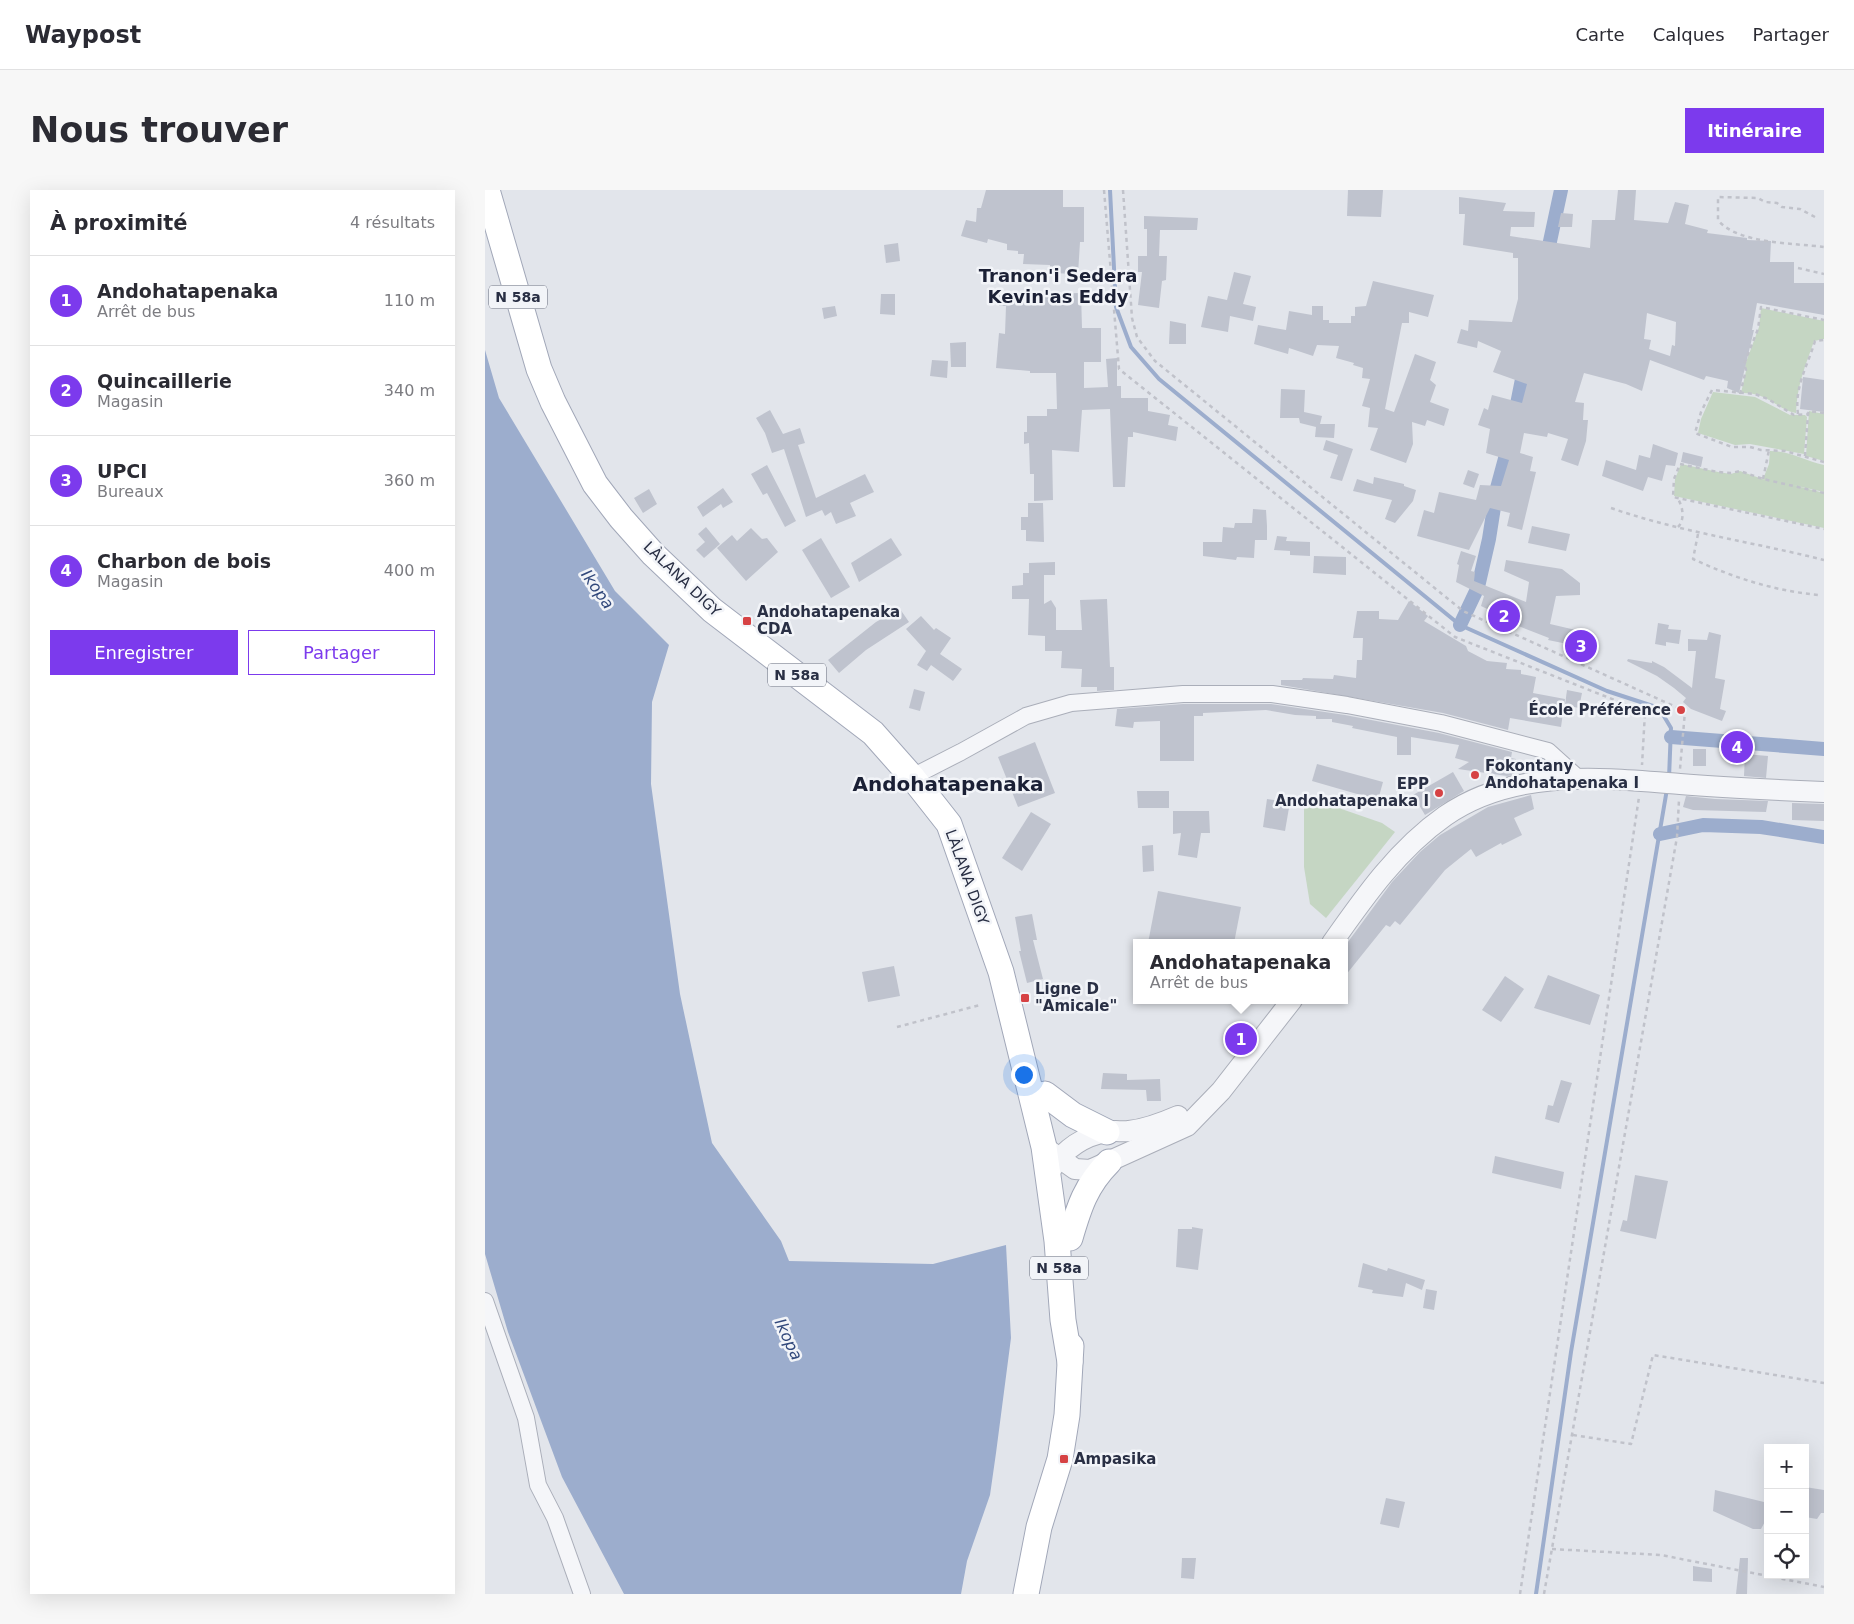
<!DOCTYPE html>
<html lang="fr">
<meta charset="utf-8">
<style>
body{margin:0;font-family:"DejaVu Sans",sans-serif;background:#f7f7f7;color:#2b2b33}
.controls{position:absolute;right:15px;bottom:15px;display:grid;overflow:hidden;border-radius:0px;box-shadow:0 5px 20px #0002}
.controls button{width:45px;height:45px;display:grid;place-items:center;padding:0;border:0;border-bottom:1px solid #e1e1e2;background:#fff;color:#2b2b33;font:25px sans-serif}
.you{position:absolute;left:538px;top:884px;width:18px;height:18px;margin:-12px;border:4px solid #fff;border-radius:50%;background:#1a73e8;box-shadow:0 0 0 8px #1a73e833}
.badge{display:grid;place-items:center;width:32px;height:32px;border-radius:50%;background:#7c3aed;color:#fff;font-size:16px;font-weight:700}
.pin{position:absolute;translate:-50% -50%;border:2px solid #fff;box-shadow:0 1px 5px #0006}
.popup{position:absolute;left:648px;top:749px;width:215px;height:65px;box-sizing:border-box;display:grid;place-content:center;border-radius:0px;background:#fff;filter:drop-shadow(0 1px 4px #0005);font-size:16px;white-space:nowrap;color:#7c7c81}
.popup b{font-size:19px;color:#2b2b33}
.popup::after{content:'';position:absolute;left:50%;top:100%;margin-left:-10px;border:10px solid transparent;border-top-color:#fff}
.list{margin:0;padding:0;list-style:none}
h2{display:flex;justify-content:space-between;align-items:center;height:65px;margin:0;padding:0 20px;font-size:21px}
h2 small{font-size:16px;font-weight:400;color:#7c7c81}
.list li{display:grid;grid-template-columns:32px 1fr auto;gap:15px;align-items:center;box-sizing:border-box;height:90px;padding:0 20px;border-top:1px solid #e1e1e2}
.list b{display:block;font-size:19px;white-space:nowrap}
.list p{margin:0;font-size:16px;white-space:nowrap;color:#7c7c81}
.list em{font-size:16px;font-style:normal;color:#7c7c81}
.actions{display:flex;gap:10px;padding:15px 20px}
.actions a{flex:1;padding:11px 0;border:1px solid #7c3aed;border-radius:0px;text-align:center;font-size:18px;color:#7c3aed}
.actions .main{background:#7c3aed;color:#fff}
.icon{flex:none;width:28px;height:28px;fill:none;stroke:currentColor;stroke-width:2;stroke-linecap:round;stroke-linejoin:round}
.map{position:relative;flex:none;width:1339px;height:1404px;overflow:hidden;border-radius:0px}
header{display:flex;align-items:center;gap:30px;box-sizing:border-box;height:70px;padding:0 25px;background:#fff;border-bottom:1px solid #e1e1e2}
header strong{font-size:24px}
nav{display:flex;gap:28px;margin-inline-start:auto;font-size:18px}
.intro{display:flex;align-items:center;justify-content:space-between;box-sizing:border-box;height:120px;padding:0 30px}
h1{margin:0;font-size:35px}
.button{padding:12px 22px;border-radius:0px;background:#7c3aed;color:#fff;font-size:18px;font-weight:700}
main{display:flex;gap:30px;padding:0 30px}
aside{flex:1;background:#fff;border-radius:0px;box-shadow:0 5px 20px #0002}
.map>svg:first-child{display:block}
.green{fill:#c5d6c3}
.water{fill:#9cadcd}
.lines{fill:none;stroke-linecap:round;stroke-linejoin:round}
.stream{stroke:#9cadcd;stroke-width:4}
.canal{stroke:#9cadcd;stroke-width:14}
.building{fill:#bfc3ce;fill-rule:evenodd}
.minor-casing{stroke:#aaaeb9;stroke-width:18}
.tertiary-casing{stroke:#aaaeb9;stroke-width:22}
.primary-casing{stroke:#a1a7b8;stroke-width:27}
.path{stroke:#c0c2ca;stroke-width:2.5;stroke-dasharray:4 4;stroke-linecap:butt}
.minor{stroke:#f5f6f9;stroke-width:16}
.tertiary{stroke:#f5f6f9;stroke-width:20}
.primary{stroke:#fff;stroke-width:25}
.poi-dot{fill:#d64244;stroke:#f2f4f8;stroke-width:2}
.labels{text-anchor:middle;stroke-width:5;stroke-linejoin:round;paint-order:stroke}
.shield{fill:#f2f4f8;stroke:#656a7a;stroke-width:1}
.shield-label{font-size:14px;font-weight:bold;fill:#292f44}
.street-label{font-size:15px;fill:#292f44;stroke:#f2f4f8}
.poi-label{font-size:15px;font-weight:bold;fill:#292f44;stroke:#f2f4f8;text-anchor:start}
.water-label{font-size:16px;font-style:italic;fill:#31487b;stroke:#f2f4f8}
.quarter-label{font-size:18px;font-weight:bold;fill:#1b2035;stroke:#f2f4f8}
.district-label{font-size:20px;font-weight:bold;fill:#1b2035;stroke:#f2f4f8}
</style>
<header>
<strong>Waypost</strong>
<nav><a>Carte</a><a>Calques</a><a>Partager</a></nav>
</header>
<div class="intro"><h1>Nous trouver</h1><a class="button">Itinéraire</a></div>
<main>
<aside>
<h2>À proximité<small>4 résultats</small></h2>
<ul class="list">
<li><span class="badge">1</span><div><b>Andohatapenaka</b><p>Arrêt de bus</p></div><em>110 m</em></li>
<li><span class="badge">2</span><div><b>Quincaillerie</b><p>Magasin</p></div><em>340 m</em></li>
<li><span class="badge">3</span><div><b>UPCI</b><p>Bureaux</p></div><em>360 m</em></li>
<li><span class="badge">4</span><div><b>Charbon de bois</b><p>Magasin</p></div><em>400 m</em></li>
</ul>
<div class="actions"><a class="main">Enregistrer</a><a>Partager</a></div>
</aside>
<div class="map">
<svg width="1339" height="1404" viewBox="0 0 1339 1404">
<rect width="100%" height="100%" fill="#e2e5eb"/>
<g class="green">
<path d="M1276 118 1339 131V149L1329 151C1320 177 1312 195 1311 223 1290 219 1284 202 1256 203L1261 181 1260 175 1274 137Z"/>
<path d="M1228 202 1270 207 1305 225H1320L1322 227 1319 264 1265 254 1250 255 1213 243 1216 229Z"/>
<path d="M1324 221 1339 224V271L1321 266Z"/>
<path d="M1285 261C1306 261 1320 271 1339 275V302L1308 295 1339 303V338L1189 306 1190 289 1196 274 1233 282 1246 284 1255 281 1283 291 1278 289 1284 274Z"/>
<path d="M819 606 897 633 910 642 841 728 825 714 819 677Z"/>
</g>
<path class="water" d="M0 160 14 208 130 401 184 455 167 512 166 594 195 804 227 953 296 1051 304 1071 448 1074 521 1055 526 1148 511 1263 505 1305 482 1371 476 1404H139L77 1287 23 1142 0 1064Z"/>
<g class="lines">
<g class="stream">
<path d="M625 0 631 117 646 157 674 189 975 435 1122 501 1174 518 1186 538 1184 588"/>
<path d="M1051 1404 1086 1162 1182 599"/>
</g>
<g class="canal">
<path d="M1061 70 1076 0"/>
<path d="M1029 229 1040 174"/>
<path d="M975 435 993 397 1004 349 1012 298 1025 250"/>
<path d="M1186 547 1339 559"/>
<path d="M1175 644 1218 635 1276 637 1339 647"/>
</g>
</g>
<g class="building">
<path d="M501 0H578V17H599V52H595L593 84 565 83V75L538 74 539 64H533V61L522 60V54L503 49 502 53 476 46 481 30 491 32 492 18H496Z"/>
<path d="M863 0H898L896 27 862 26Z"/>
<path d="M1133 0H1151L1149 30 1183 33 1190 12 1204 15 1200 34 1223 40 1222 43 1262 48V50L1286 51 1285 72H1309V93H1339V125L1272 113 1267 140H1269L1254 203 1242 198 1243 191 1221 186 1219 190 1165 170 1157 201 1141 194 1099 183 1090 212 1099 213 1098 230H1103L1101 251 1093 276 1076 270 1083 249 1063 243 1062 247 1039 243 1035 263 1048 267 1045 281 1051 282 1037 340 1022 336 1025 323 1005 318 984 360 932 346 939 320 949 323 954 302 991 310 995 295 1016 296 1024 270 1001 263 1005 239 993 235 999 218 1003 220 1007 205 1037 213 1042 194 1008 182 1016 161 993 151 992 158 972 153 976 139 983 141 984 130 1027 132 1033 109V68H1028V63L978 55 980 24H974V7L1021 13 1018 21 1050 22 1049 37H1026L1025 46 1105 58 1107 30H1130ZM1162 123 1191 132 1190 156 1187 155 1185 166 1164 159 1166 150 1159 149Z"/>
<path d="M1076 23 1088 24 1087 37H1073Z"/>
<path d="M659 26 713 28 712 40H675L674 66H682L681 90 677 91 674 118 653 115 657 82H653V66H662V39H659Z"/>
<path d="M413 53 415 71 401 73 399 55Z"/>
<path d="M749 82 766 86 758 114 771 117 768 131 745 126 743 142 716 137 723 106 742 110Z"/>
<path d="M888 91 949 105 943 127 924 122V133H917L900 219 909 222 930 164 951 172 945 190 951 195 945 212 964 219 959 236 942 230 940 236 927 232 928 254 921 273 885 260 893 238 883 237 885 218 877 216 885 189 877 188 878 178 868 175 869 173 851 168 854 156 832 155 828 166 804 158 803 164 769 154 773 135 801 140 804 121 827 125V116H838V130H844V133H866V126H870V117L881 116Z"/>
<path d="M596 103 597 138H616V172H599V198L623 197 621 169 632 168V196H636V208H663V221L685 225 683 235 693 237 691 251 648 242V247H643L640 297H628L625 219 597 220 594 262 567 260 568 310 549 311V284H545L544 253 539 254V242H542V226H562V219H572L571 183H545V181L511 178 514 143 520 144 521 116H514V105Z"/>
<path d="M396 104H410V125L395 124Z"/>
<path d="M350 116 352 126 339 129 337 118Z"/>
<path d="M685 131 701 134V154H684Z"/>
<path d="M481 152V177H466L465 153Z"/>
<path d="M447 170 463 171 462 188 445 186Z"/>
<path d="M1318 187 1339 190V222L1315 219Z"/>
<path d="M796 199 820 200 819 222 837 226 835 234H850L849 248 830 247 831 237 815 233 814 228H795Z"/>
<path d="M285 220 298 244 315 238 320 253 313 255 331 308 380 284 389 302 365 313 371 326 351 334 346 322 340 326 337 320 321 327 299 259 287 263 280 243 271 228Z"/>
<path d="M841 250 868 259 857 291 845 288 853 265 838 260Z"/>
<path d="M1168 254 1193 263 1190 276 1181 275 1177 291 1163 287 1158 301 1117 286 1121 270 1151 280 1154 265 1165 268Z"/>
<path d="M1198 262 1218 267 1216 277 1196 272Z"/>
<path d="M282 275 311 331 300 337 282 303 278 305 266 284Z"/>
<path d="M983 280 994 284 989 298 978 294Z"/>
<path d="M889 287 919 294V296L931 300 928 311 910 333 900 329 907 310 868 301 872 289 888 294Z"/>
<path d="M238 298 248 312 238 318 236 314 218 327 212 317Z"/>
<path d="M164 299 172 314 158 323 149 308Z"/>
<path d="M543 313H558L559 352 541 351V340H536V327H543Z"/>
<path d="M768 319 781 320 782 336V350H770L769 368 752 367 751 370 718 366V352H737L738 337 749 338 750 333H767Z"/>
<path d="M1047 336 1085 344 1081 361 1043 353Z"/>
<path d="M221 337 235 354 219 368 211 360 220 352 213 344Z"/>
<path d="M266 338 277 349 282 348 293 362 261 391 232 358 247 345 252 351Z"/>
<path d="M792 346 802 347 801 351 825 352V366L805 365V361L789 360Z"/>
<path d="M336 348 365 397 346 408 317 360Z"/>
<path d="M406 348 417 365 374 392 366 373Z"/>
<path d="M976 361 991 366 986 381 990 382 989 391 1041 412 1044 392 1019 381 1021 370 1077 379 1095 393V405L1071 406 1065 434 1095 441 1092 456 1063 450 1064 448 1031 435V433L996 416 999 406 971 392 974 375 972 374Z"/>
<path d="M829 366 861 367V385L828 383Z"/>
<path d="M570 372V385H559V414L566 410 571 418V440H597L595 410 622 409 625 477H629V500L612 501V497H596L597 479 576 478 577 461H560V446L543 445 544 409H527V396L538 395V383H544V373Z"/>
<path d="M924 411 943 426 939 431 981 456 983 461 1002 471 1022 473 1021 479 1036 480V484L1051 487 1048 503 1080 509 1076 537 1025 528 1023 540 958 523 796 495V490H817L818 488 848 489 849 485 871 488 872 470H877L878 448H868L872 421H894V429L913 430Z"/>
<path d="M415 419 424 432 381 460 354 483 343 470 391 432 400 427 401 429Z"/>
<path d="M436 426 449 440 451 438 466 448 455 464 477 479 468 491 446 475 442 481 432 475 441 461 421 439Z"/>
<path d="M1173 433 1184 435 1183 439 1196 440 1194 454 1181 452V456L1170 454Z"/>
<path d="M1224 442 1236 445 1230 488 1240 490 1235 519 1241 521 1237 531 1206 519 1198 512 1201 508 1189 498 1172 486 1142 471 1143 469 1167 473V471L1179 477 1207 498 1211 461H1203V449L1222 450Z"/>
<path d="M429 499 440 502 435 521 424 518Z"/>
<path d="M1082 500 1097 503 1094 518 1080 515Z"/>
<path d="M698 514H786L860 525 954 543 1027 562 1026 568 1031 569 1029 585 1022 586 973 579 984 572 970 568 974 555 926 547V565H912V547L867 538 868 536 847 532V529H831V526L810 525 781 520 718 523V526H709V571H675V531L649 532 648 538 630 536 632 519Z"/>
<path d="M550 552 570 603 533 617 513 567Z"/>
<rect x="1208" y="559" width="13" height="17"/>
<path d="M1260 564 1283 566 1281 588 1259 586Z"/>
<path d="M832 574 898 592 893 610 827 591Z"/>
<path d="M968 582 979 601 940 625 928 605Z"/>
<path d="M652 601H684V618H653Z"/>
<path d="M1046 605 1049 619 1029 628 1037 645 1017 655 1016 653 991 667 986 659 960 680 915 735 910 731 905 737 901 735 860 786V756L907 692 935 662 955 645 1003 617Z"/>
<path d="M1201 606 1230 609 1283 611 1281 622 1208 620 1198 617Z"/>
<path d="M782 609 805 612 800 641 778 637Z"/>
<path d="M1307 613 1339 614V631L1307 630Z"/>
<path d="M688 621H724L725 643H716L712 668 693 665 696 643 688 644Z"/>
<path d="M546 622 566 634 537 681 517 668Z"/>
<path d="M668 655 669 681 658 682 657 656Z"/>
<path d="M673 701 756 717 749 753H663Z"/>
<path d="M547 724 552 750H548L558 789 542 793 534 761H536L530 727Z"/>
<path d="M409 776 415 806 383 812 377 782Z"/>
<path d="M1063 785 1115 805 1105 835 1049 818Z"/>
<path d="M1020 786 1039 799 1016 832 997 820Z"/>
<path d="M618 883 642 884V890L675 889 676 911H662L661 900 616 899Z"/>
<path d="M1076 890 1087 893 1074 933 1060 929 1063 915 1068 916Z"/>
<path d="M1010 966 1079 982 1076 999 1007 983Z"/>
<path d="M1150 985 1183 991 1171 1049 1135 1041 1138 1030 1142 1031Z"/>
<path d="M707 1037 718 1039 713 1080 691 1077 693 1039H707Z"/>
<path d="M878 1073 902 1081 903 1078 940 1090 937 1100 921 1093 918 1107 887 1103 888 1100 873 1097Z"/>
<path d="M941 1099 952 1101 949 1120 938 1118Z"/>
<path d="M1320 1297 1339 1300V1323H1336L1332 1329 1320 1327Z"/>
<path d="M1230 1300 1283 1313V1326L1276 1339H1268L1228 1321Z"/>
<path d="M901 1308 920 1312 914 1338 895 1334Z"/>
<path d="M697 1368H711L709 1389 696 1388Z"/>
<path d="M1255 1368H1263L1262 1404H1251Z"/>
<path d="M1208 1376 1227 1379V1392L1208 1391Z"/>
</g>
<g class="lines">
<g class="minor-casing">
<g id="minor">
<path d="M427 587 476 562 541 526 586 513 698 504H787L862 515 956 533 1063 561 1093 588"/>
<path d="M0 1111 41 1228 53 1295 70 1328 97 1404"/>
</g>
</g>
<g class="tertiary-casing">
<g id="tertiary">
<path d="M847 753C880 706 913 659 960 626 1029 578 1117 588 1195 594 1243 598 1291 600 1339 602"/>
<path d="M559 957 590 979 605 980 702 936 736 901 807 810"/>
<path d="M567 978C580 959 599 946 621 942 629 940 637 942 644 941 662 939 677 933 693 926"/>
</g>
</g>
<g class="primary-casing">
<g id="primary">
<path d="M2 0 54 179 68 212 110 294 136 328 168 364 227 420 388 543 427 587 464 634 516 782 559 957 572 1051 578 1130 585 1172"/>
<path d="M560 904 588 925 622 942"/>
<path d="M585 1048C594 1017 601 995 624 972"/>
<path d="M541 1404 554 1337 575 1269 582 1225 586 1156"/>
</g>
</g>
<g class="path">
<path d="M619 0 634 179 970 447 1160 522 1157 575"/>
<path d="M638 0 647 128 652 147 670 171 978 421 1200 521 1195 579"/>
<path d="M1330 27 1315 19 1297 17 1292 13 1280 12 1273 8 1233 7V30C1252 54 1309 53 1339 57"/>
<path d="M1313 78 1339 84"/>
<path d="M1255 204 1261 180 1259 174 1273 139 1276 117 1339 130"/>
<path d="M1339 223 1324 221 1323 224 1309 225 1283 209 1270 204 1227 200 1216 222 1210 243 1247 257H1265L1276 260 1300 261 1339 272"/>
<path d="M1313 224C1309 197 1323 175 1330 151L1339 150"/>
<path d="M1320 266 1323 224"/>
<path d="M1278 289 1284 260"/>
<path d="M1339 303 1278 289 1255 281 1246 283 1233 282 1195 274 1189 289 1188 307 1339 339"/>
<path d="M1126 318C1195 342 1268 352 1339 370"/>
<path d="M1193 337C1200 330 1198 317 1193 309"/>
<path d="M1213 344 1208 369C1249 388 1290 401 1334 405"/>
<path d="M412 837 495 815"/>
<path d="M1088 1245 1146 1254 1168 1165 1339 1193"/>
<path d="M1067 1359 1176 1365 1339 1397"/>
<path d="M1035 1404 1154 607"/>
<path d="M1059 1404 1192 647 1194 610"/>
</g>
<use href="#minor" class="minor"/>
<use href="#tertiary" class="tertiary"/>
<use href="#primary" class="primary"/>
</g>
<g class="poi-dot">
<rect x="257" y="426" width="10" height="10" rx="2.5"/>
<circle cx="1196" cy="520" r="5"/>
<circle cx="990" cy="585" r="5"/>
<circle cx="954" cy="603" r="5"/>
<rect x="535" y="803" width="10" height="10" rx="2.5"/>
<rect x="574" y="1264" width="10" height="10" rx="2.5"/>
</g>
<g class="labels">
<g class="shield">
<rect x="4" y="95.5" width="58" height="23" rx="4"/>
<rect x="283" y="473.5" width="58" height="23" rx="4"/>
<rect x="545" y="1066.5" width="58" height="23" rx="4"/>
</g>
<g class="shield-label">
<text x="33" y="112">N 58a</text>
<text x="312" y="490">N 58a</text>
<text x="574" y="1083">N 58a</text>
</g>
<g class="street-label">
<text transform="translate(197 389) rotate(44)" y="5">LÀLANA DIGY</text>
<text transform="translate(482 687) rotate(70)" y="5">LÀLANA DIGY</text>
</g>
<g class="poi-label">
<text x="272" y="427">Andohatapenaka<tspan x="272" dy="17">CDA</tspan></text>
<text x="1186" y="525" text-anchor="end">École Préférence</text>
<text x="1000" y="581">Fokontany<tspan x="1000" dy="17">Andohatapenaka I</tspan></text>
<text x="944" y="599" text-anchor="end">EPP<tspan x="944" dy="17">Andohatapenaka I</tspan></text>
<text x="550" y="804">Ligne D<tspan x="550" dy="17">"Amicale"</tspan></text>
<text x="589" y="1274">Ampasika</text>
</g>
<g class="water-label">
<text transform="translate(113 399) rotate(55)" y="6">Ikopa</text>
<text transform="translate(304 1149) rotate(65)" y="6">Ikopa</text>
</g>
<g class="quarter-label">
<text x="573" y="92">Tranon'i Sedera<tspan x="573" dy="21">Kevin'as Eddy</tspan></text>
</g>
<g class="district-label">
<text x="463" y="601">Andohatapenaka</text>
</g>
</g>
</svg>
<div class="controls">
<button>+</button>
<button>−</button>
<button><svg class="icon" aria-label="locate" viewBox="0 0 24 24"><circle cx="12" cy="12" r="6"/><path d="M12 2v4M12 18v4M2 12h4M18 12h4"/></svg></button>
</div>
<div class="you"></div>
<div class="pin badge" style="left:756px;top:849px">1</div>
<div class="popup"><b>Andohatapenaka</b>Arrêt de bus</div>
<div class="pin badge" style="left:1019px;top:426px">2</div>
<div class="pin badge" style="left:1096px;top:456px">3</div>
<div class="pin badge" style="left:1252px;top:557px">4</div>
</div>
</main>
